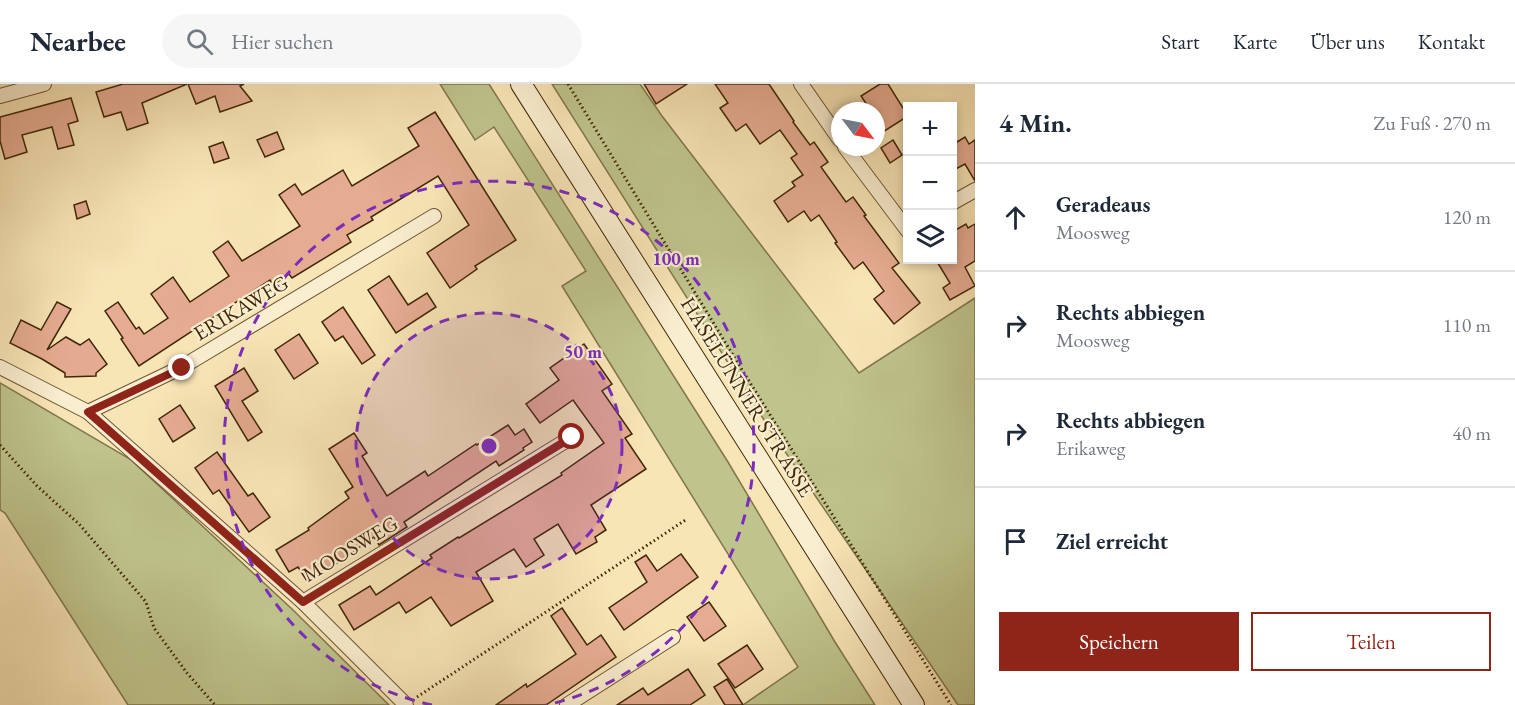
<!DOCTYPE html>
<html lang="de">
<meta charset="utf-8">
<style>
body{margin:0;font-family:"EB Garamond",serif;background:#f6f6f7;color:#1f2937}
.controls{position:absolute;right:18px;top:18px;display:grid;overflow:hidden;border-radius:0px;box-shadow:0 3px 9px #0003}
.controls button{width:54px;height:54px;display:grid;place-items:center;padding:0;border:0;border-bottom:2px solid #e0e1e3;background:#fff;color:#1f2937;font:30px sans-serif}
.compass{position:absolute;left:831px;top:18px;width:54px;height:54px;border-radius:50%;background:#fff;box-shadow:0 3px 9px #0003;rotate:122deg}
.stop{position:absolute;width:18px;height:18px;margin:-14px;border:4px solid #8f2418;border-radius:50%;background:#fff}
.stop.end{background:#8f2418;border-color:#fff;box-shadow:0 2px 6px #0008}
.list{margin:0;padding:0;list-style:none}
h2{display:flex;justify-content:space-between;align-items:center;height:78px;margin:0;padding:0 24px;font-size:26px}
h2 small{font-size:20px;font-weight:400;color:#747a83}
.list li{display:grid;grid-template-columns:39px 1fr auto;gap:18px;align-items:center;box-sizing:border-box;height:108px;padding:0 24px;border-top:2px solid #e0e1e3}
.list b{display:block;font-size:22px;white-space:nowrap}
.list p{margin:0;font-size:20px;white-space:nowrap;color:#747a83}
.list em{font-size:20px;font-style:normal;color:#747a83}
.actions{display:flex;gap:12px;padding:18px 24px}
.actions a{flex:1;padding:14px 0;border:2px solid #8f2418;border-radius:0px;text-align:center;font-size:21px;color:#8f2418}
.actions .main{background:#8f2418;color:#fff}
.icon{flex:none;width:33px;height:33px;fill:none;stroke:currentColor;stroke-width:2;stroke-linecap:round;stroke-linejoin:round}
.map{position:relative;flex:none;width:975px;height:621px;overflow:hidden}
header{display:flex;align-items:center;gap:36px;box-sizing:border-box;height:84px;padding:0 30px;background:#fff;border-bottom:2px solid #e0e1e3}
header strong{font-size:28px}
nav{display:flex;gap:33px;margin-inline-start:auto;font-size:21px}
.search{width:420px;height:54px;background:#f6f6f7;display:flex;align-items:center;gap:15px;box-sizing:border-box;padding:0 21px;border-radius:33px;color:#747a83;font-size:22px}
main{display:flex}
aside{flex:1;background:#fff}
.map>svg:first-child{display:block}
.green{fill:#bfc48c;stroke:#80764a;stroke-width:1.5}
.building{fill:#e6ac92;stroke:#402708;stroke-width:1.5}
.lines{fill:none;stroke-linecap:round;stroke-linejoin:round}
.street-casing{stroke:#6e5634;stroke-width:16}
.secondary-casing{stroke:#402708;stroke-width:22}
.path{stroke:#402708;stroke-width:3;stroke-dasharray:1.5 3;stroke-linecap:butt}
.street{stroke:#faeed0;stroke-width:14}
.secondary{stroke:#faeed0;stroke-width:20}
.route{stroke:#8f2418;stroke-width:8}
.ring{fill:none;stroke:#7b2cbf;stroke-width:3;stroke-dasharray:10 8}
.labels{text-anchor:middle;stroke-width:4.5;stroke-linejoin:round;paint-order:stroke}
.street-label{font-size:21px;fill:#402708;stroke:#faeed0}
.centre{fill:#7b2cbf;stroke:#faeed0;stroke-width:3}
.ring-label{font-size:18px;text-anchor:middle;font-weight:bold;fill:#7b2cbf;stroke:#faeed0;stroke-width:4.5;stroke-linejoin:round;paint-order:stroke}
</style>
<header>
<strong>Nearbee</strong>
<div class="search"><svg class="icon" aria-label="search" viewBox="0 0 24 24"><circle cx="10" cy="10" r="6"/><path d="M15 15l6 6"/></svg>Hier suchen</div>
<nav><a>Start</a><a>Karte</a><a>Über uns</a><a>Kontakt</a></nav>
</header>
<main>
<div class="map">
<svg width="975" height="621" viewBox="0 0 975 621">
<rect width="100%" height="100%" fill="#f8e5b6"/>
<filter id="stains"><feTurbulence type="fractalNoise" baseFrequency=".00333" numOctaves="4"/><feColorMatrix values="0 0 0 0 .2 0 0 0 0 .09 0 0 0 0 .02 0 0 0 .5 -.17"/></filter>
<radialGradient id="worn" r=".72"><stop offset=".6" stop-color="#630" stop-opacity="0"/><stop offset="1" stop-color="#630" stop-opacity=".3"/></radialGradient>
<g class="green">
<path d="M440 0H489L728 378 835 558 875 621H743L798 583 562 202 586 187 494 43 475 56Z"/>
<path d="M552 0H640L662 32 859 289 975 214V621H958L771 347Z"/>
<path d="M0 299 130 375 292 525 389 621H128L5 429 0 426Z"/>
</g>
<g class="building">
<path d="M123 0H187L142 19 148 39 127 46 121 28 104 33 96 8Z"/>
<path d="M188 0H244L240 2 252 17 220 28 215 12 196 20Z"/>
<path d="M644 0H687L656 20Z"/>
<path d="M715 0H769L794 37 793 38 810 61 814 58 828 78 821 83 846 118 853 113 866 131 864 132 899 179 892 184 920 219 894 240 874 215 884 207 863 178 854 185 835 159 837 158 819 131 811 137 804 127 788 138 774 117 795 102 792 98 803 91 791 74 797 70 780 46 760 60 746 40 736 47 720 24 728 19Z"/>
<path d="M880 0H888L908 32 883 48 876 36V27H871L861 12Z"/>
<path d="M71 14 78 37 68 40 74 61 58 65 52 43 22 51 27 68 5 75 0 57V33Z"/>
<path d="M435 28 516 156 475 182 477 185 450 204 427 169 469 141 438 92 371 133 373 136 347 151 351 158 292 194 289 190 273 201 270 196 139 282 121 255 123 254 105 227 118 218 136 245 139 243 144 250 168 234 151 210 173 193 190 218 229 192 213 168 228 157 242 177 300 142 279 111 295 100 302 111 343 86 352 102 419 62 408 44Z"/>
<path d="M277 48 284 65 265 73 257 56Z"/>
<path d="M965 53 969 60 975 56V97L965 80 952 87V61Z"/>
<path d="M893 56 902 71 890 79 881 64Z"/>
<path d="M223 58 229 74 214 79 209 63Z"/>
<path d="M86 117 90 130 77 135 74 121Z"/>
<path d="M966 140 968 144 975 140V177L965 183 975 202 950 216 943 204 950 199 936 176H952V148Z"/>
<path d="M389 192 408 221 427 209 436 223 396 249 368 206Z"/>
<path d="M57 218 71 225 47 266 66 253 80 261 89 255 107 280 96 289V292L65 293V289L42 275 10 259 21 236 41 246Z"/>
<path d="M343 223 375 271 362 280 343 252 335 257 322 238Z"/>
<path d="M299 250 318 279 294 295 275 266Z"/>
<path d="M584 260 612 300 602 307 632 350 625 354 646 385 591 421 606 446 595 453 597 458 576 470 558 440 534 455 544 471 526 483 514 465 476 488 493 517 451 542 431 513 406 529 399 518 354 546 339 521 370 502 376 511 432 474 430 471 458 453 459 454 562 391 561 389 604 359 573 316 540 339 526 320 559 296 550 284Z"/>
<path d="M244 284 258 307 242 317 262 348 248 357 215 302Z"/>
<path d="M180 321 195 344 173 358 159 335Z"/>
<path d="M508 341 515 351 524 345 532 358 523 364 524 366 499 382 496 377 404 438 407 443 379 461 374 453 334 481V480L307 497 298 483 289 488 276 466 309 446 308 444 349 414 345 408 353 403 329 365 354 349 367 369 362 372 387 412 425 387 428 392 476 360 477 361Z"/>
<path d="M217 368 248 412 253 409 270 433 249 448 219 406 213 410 195 384Z"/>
<path d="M681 470 698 493 624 546 609 524 647 498 635 478 646 471 657 487Z"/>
<path d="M709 518 726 542 704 557 687 533Z"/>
<path d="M562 524 587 561 601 551 616 573 546 621H496L526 600 527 603 576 570 551 532Z"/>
<path d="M747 561 763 585 735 604 718 580Z"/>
<path d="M688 585 705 611 690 621H617L643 604 648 611Z"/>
<path d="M727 595 743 621H725L714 603Z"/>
</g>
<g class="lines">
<g class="street-casing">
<g id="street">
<path d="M801 0 840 56"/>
<path d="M0 12 44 0"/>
<path d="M845 63 908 147"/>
<path d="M952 119 975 106"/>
<path d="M0 283 88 328 303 518 406 621"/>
<path d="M88 328 182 283 434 132"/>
<path d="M303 518 572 353"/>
<path d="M567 621 673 553"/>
</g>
</g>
<g class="secondary-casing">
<path id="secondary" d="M521 0 914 621"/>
</g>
<g class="path">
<path d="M568 0 739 281 951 621"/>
<path d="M0 361 37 402 79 440 146 518 154 544 187 589 215 621"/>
<path d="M417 613 687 435"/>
</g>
<use href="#street" class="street"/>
<use href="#secondary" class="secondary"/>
</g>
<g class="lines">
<path class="route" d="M182 284 88 328 303 518 572 353"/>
</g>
<circle cx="489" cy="362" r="133" fill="#7b2cbf" fill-opacity=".12"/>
<g class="ring">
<circle cx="489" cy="362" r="133"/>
<path d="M432 621A265 265 0 1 1 546 621"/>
</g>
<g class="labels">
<g class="street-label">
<text transform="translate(241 224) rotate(-31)" y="7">ERIKAWEG</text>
<text transform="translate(747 313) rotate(58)" y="7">HASELÜNNER STRASSE</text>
<text transform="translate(350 465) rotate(-31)" y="7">MOOSWEG</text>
</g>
</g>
<circle cx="489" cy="362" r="9" class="centre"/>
<g class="ring-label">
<text x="676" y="181">100 m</text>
<text x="583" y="274">50 m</text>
</g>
<rect width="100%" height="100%" filter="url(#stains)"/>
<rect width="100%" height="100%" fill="url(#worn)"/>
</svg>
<div class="controls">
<button>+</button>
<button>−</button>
<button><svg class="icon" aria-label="layers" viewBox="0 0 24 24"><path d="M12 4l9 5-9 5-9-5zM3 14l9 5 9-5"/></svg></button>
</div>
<svg class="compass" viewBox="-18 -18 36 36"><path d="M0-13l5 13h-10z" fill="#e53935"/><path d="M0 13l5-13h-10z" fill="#747a83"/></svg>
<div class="stop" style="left:572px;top:353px"></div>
<div class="stop end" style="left:182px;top:284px"></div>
</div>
<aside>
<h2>4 Min.<small>Zu Fuß · 270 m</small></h2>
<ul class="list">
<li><svg class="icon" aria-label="ahead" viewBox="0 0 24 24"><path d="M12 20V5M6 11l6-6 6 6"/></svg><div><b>Geradeaus</b><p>Moosweg</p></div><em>120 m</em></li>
<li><svg class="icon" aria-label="right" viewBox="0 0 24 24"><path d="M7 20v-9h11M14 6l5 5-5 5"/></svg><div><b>Rechts abbiegen</b><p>Moosweg</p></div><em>110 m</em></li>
<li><svg class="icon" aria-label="right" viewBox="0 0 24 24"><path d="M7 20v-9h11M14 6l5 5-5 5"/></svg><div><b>Rechts abbiegen</b><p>Erikaweg</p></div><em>40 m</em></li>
<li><svg class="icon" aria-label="arrive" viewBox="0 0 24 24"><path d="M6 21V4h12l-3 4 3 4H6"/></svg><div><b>Ziel erreicht</b></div></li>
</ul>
<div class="actions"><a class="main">Speichern</a><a>Teilen</a></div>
</aside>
</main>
